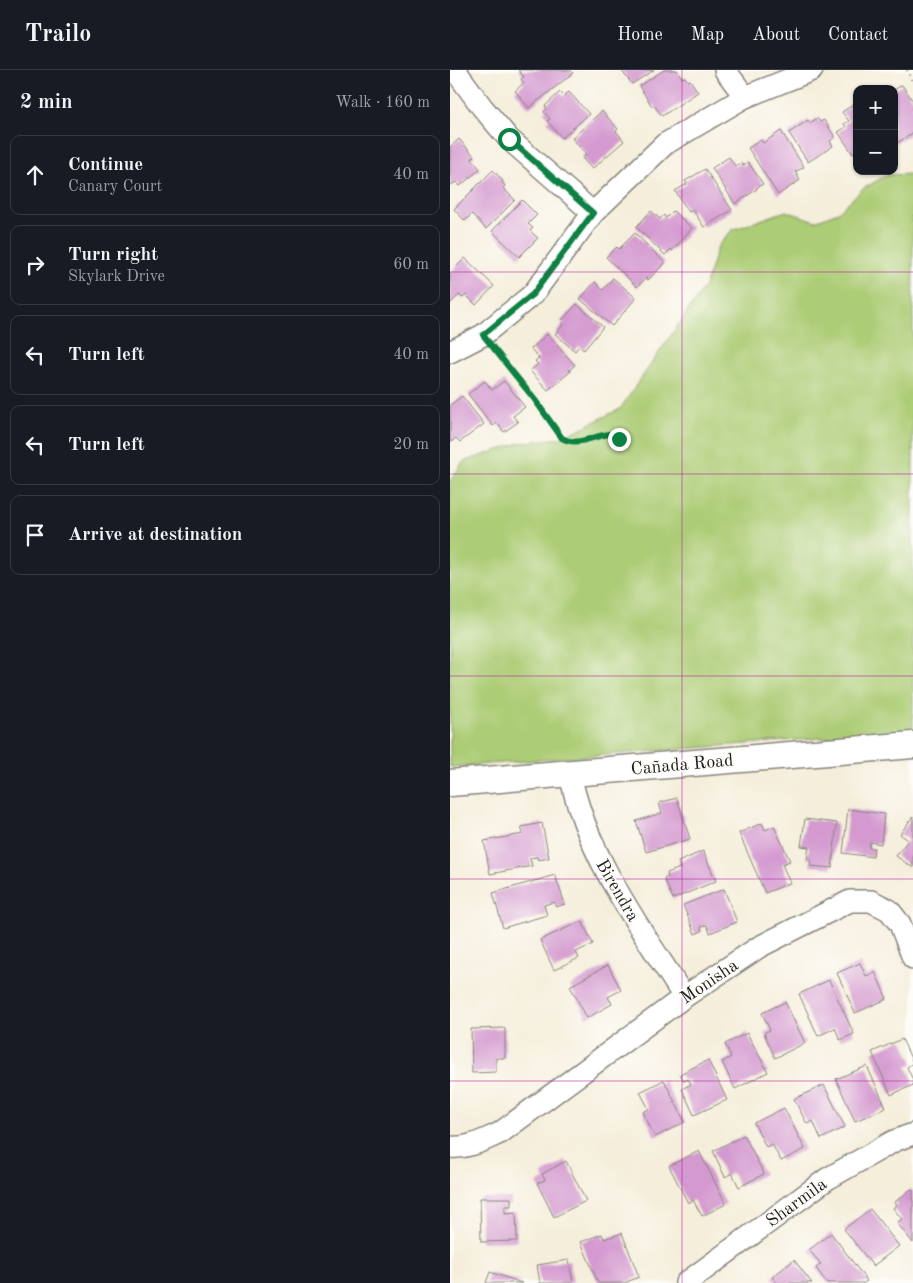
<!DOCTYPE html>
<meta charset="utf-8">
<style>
body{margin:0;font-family:"Old Standard TT",serif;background:#20242c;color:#f1f3f6}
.controls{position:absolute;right:15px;top:15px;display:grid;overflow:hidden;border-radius:10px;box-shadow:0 1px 4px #0004}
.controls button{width:45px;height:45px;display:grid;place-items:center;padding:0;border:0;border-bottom:1px solid #363941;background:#171b24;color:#f1f3f6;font:25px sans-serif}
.stop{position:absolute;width:15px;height:15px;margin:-11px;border:4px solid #0b8043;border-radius:50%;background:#fff}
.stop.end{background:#0b8043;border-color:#fff;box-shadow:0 1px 5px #0008}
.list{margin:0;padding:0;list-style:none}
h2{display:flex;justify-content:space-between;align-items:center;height:65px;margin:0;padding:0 20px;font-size:21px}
h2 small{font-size:16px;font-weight:400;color:#9ea1a6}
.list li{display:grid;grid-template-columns:32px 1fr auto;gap:15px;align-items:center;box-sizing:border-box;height:80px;margin:0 10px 10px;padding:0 10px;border:1px solid #363941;border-radius:10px}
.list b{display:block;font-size:19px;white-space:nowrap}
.list p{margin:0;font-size:16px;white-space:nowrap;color:#9ea1a6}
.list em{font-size:16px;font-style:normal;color:#9ea1a6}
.icon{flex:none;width:28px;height:28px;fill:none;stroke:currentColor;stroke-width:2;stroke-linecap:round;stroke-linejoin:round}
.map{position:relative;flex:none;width:463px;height:1213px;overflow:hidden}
header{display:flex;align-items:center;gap:30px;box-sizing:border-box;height:70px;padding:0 25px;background:#171b24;border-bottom:1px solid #363941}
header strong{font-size:24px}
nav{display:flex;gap:28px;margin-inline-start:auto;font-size:18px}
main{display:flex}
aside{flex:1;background:#171b24}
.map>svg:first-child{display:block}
.green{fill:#accc74;stroke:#647448}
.building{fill:#d49ad0}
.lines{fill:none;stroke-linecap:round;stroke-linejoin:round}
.minor-casing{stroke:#88857c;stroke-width:24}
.tertiary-casing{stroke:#88857c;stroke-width:29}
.path{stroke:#88857c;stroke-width:3;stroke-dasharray:1 4;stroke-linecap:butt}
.minor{stroke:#fff;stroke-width:21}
.tertiary{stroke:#fff;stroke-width:26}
.route{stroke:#0b8043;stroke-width:6}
.grid{fill:none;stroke:#b5179e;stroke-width:1;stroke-opacity:0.55}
.labels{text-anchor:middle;stroke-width:4;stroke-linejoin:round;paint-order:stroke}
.street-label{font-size:18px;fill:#1c1c1c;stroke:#fdfcf7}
</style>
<header>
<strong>Trailo</strong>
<nav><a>Home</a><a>Map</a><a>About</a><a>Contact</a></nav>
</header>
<main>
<aside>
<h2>2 min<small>Walk · 160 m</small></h2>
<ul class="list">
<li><svg class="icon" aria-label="ahead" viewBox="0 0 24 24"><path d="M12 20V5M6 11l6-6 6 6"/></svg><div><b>Continue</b><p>Canary Court</p></div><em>40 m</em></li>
<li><svg class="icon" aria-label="right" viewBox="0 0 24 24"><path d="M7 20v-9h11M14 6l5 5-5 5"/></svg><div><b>Turn right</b><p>Skylark Drive</p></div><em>60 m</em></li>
<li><svg class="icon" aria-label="left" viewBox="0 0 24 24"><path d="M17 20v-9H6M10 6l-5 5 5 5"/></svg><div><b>Turn left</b></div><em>40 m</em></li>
<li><svg class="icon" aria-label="left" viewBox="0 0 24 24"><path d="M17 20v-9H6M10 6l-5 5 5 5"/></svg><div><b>Turn left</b></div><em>20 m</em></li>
<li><svg class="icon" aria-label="arrive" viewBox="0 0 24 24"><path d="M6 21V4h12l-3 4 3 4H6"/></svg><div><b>Arrive at destination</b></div></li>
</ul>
</aside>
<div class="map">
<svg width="463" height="1213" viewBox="0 0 463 1213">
<rect width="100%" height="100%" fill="#fdfcf7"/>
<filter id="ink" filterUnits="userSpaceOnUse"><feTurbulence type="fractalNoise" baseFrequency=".02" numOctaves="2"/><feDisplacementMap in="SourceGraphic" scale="10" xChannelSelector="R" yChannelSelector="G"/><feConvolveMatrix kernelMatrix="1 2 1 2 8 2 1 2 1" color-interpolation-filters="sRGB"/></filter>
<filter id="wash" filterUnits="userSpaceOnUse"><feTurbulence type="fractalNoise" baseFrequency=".0096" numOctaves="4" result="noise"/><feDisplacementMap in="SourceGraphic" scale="20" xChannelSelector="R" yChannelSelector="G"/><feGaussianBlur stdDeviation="1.12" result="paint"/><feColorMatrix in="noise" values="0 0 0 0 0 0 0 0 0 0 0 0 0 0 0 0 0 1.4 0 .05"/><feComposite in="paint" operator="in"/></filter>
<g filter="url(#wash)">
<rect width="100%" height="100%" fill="#f5eedb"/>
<path class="green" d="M463 104V661L0 697V411L13 392 69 373 111 368 170 339 255 216 268 176 282 160 336 141 365 151 388 142 414 118 437 105Z"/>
<g id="blocks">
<g class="building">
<path d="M68 0H120L123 3 79 38 65 21 74 13 71 9 74 7Z"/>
<path d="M171 0H204L182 14Z"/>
<path d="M214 0H227L232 8 235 7 238 11 240 10 248 22 212 46 204 35 202 36 189 16Z"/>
<path d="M452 15 463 31V63L447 73 444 69V20Z"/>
<path d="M110 22 114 26 119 22 139 44 112 68 97 51 100 49 94 42 97 39 95 36Z"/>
<path d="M407 32V82L403 84 388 62 396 57 394 54 399 51 392 42Z"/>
<path d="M152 41 168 59 166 61 174 71 142 99 132 88 136 84 122 68Z"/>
<path d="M367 48 370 52 374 50 385 67 380 71 383 76 358 92 339 63 358 50 360 53Z"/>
<path d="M331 61 354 97 345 102 350 110 328 125 298 78 311 70 313 73Z"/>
<path d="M9 69 24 86 22 89 30 99 10 116 6 112 1 115 0 114V77Z"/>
<path d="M279 87 285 96 291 93 293 96 298 92 313 114 306 118 307 119 285 134 262 98Z"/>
<path d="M255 99 282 140 254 157 243 140 239 142 225 121 237 114 235 111Z"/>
<path d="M43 100 53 111 52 112 55 116 53 118 65 130 36 159 22 144 15 151 4 139Z"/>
<path d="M72 130 87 145 78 154 83 158 80 161 88 168 69 187 42 161Z"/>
<path d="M201 141 210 149 214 145 216 148 223 141 242 158 222 181 221 179 215 185 186 157Z"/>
<path d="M185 163 215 193 198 210 196 208 187 217 156 187 167 177 169 179Z"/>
<path d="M15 188 44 216 26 235 16 225 13 228 9 225 0 234V203Z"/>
<path d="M163 208 186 228 162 256 130 229 145 212 153 220Z"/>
<path d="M127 234 153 257 134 280 129 276 125 281 105 264 114 254 111 251Z"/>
<path d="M97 264 125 295 119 300 121 301 98 320 80 301 88 294 85 291 89 288 81 279Z"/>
<path d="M35 311 42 320 54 311 75 337 63 346 68 352 54 362 47 353 43 356 18 324Z"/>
<path d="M12 326 34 354 10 372 6 368 1 372 0 370V335Z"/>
<path d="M227 728 240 769 196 782 186 751 212 743 209 733Z"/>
<path d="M398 739 434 744 431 774 420 772 419 778H424L423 787 393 783Z"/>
<path d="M463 746V798L446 786 458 770 450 764Z"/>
<path d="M355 749 387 753 382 798 360 796 361 789H357L359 777 351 776Z"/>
<path d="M92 753 99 788 88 790 87 787 80 788 82 796 40 804 34 771 73 764 71 757Z"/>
<path d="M312 753 315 760 324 756 340 791 332 794 340 813 315 823 289 763Z"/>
<path d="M253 781 266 811 223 829 214 809 218 807 217 803 230 798 228 792Z"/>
<path d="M105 805 115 834 106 837 104 832 94 835 97 845 53 858 43 823Z"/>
<path d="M274 819 287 852 260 863 257 855 251 857 252 861 245 864 233 835Z"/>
<path d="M132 851 143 874 126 882 129 888 104 900 90 870Z"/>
<path d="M410 893 416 906 425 902 437 929 405 943 387 903Z"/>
<path d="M158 895 171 920 158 927 162 934 137 948 120 916Z"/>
<path d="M379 910 404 964 390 970 385 958 368 966 349 924Z"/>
<path d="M335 932 355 973 325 988 314 963 320 960 312 943Z"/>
<path d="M55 958V988H46V1002L22 1003 21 959Z"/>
<path d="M297 963 318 1002 285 1019 272 992 281 987 275 974Z"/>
<path d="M452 969 463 993 457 997 463 1010V1015L441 1025 422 982Z"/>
<path d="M258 990 277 1030 244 1045 232 1019 241 1014 238 1009 234 1011 230 1004Z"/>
<path d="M417 996 436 1038 405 1051 386 1009Z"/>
<path d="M214 1010 235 1052 205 1067 193 1042 199 1039 190 1022Z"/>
<path d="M374 1015 395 1057 371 1069 363 1051 357 1054 344 1029Z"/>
<path d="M334 1038 355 1079 331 1091 322 1074 316 1077 304 1053Z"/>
<path d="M294 1065 314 1104 289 1117 282 1103 275 1107 263 1081Z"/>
<path d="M249 1081 276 1134 252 1146 243 1130 238 1133 219 1096Z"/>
<path d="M116 1091 136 1131 104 1147 87 1113 95 1110 92 1104Z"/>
<path d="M461 1119 463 1121V1173L447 1153 452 1149 443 1138 447 1135 445 1132Z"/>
<path d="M30 1128H61V1136H55V1143L66 1142 67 1171 31 1172Z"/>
<path d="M420 1139 449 1176 423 1196 394 1159Z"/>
<path d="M172 1163 189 1207 174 1213H148L131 1172 152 1164 154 1169Z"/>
<path d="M381 1163 417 1211 414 1213H377L366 1198 371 1194 359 1180Z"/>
<path d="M119 1190 123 1213H90L87 1195Z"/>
<path d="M344 1190 362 1213H327L322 1207Z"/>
<path d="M40 1202 72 1213H36Z"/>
</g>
</g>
</g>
<g filter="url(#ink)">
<use href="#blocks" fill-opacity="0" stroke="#88857c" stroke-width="1"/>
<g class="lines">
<g class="minor-casing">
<g id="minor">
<path d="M5 0 32 37 59 69 143 143"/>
<path d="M275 0 295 27"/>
<path d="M0 282 33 265 83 224 143 143 215 74 295 27 362 0"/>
<path d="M120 704C137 787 190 857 234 927"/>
<path d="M0 1077C18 1079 34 1070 50 1063L234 927 309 877 400 831H421L439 840 450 854 463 888"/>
<path d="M236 1213 377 1109 444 1071 463 1064"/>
</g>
</g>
<g class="tertiary-casing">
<path id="tertiary" d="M0 713 463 675"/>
</g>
<g class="path">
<path d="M457 0 463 12"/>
<path d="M44 280 85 330 111 368C127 377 143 366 159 364L169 369 177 378"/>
</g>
<use href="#minor" class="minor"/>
<use href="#tertiary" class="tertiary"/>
</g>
</g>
<g class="lines" filter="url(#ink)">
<path class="route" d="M59 69 143 143 83 224 33 265 85 330 112 368C127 377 143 366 159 364L169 369"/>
</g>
<path class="grid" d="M232 0V1213M0 202H463M0 404H463M0 606H463M0 809H463M0 1011H463"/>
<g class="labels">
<g class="street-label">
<text transform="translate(232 694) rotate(-5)" y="6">Cañada Road</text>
<text transform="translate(168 820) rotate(60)" y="6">Birendra</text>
<text transform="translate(259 911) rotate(-34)" y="6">Monisha</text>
<text transform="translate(346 1132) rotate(-36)" y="6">Sharmila</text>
</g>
</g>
</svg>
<div class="controls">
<button>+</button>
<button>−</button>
</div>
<div class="stop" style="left:59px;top:69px"></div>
<div class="stop end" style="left:169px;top:369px"></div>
</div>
</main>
